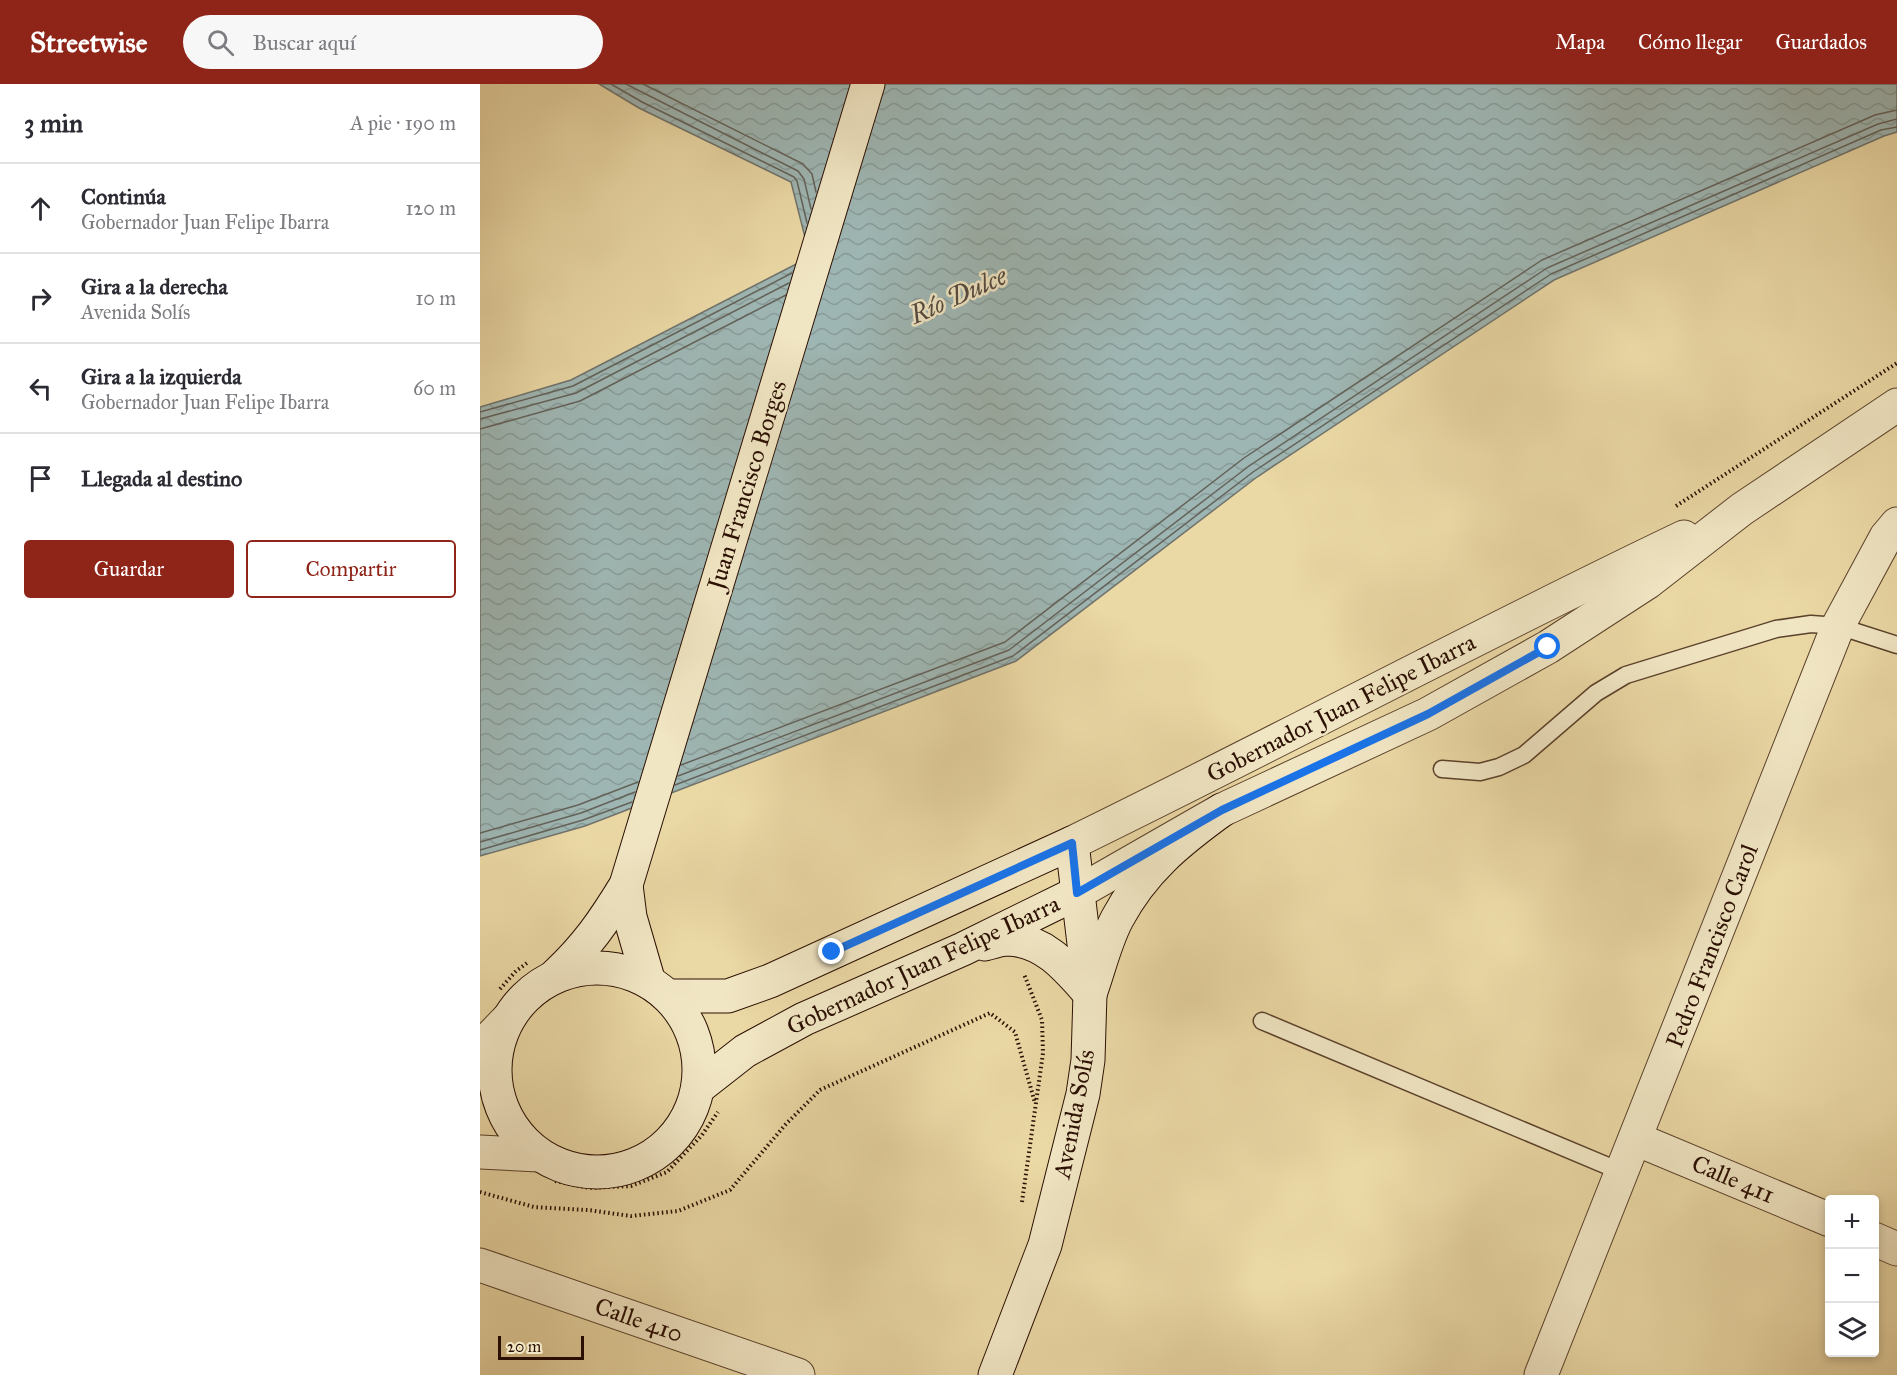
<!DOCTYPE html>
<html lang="es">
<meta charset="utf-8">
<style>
body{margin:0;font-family:"IM FELL Great Primer",serif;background:#f7f7f7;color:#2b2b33}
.controls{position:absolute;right:18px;bottom:18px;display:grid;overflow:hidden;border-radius:6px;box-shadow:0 3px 9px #0003}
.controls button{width:54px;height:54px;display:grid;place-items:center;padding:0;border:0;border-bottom:2px solid #e1e1e2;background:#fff;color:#2b2b33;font:30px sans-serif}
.scale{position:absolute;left:18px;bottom:15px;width:86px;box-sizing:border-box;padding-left:6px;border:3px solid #2a0f02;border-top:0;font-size:16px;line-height:21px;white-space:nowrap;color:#2a0f02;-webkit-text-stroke:4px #f1e6c4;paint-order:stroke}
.stop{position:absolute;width:18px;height:18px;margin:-14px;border:4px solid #1a73e8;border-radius:50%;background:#fff}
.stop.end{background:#1a73e8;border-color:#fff;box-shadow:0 2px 6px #0008}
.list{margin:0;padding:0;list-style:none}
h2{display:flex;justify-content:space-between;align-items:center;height:78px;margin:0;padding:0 24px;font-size:26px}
h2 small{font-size:20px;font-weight:400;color:#7c7c81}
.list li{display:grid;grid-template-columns:39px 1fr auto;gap:18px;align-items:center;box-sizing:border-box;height:90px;padding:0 24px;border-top:2px solid #e1e1e2}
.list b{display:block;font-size:22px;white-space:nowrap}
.list p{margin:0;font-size:20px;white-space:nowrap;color:#7c7c81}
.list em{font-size:20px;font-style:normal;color:#7c7c81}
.actions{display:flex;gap:12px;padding:18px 24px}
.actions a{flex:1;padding:14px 0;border:2px solid #8f2418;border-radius:6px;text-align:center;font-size:21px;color:#8f2418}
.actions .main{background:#8f2418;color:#fff}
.icon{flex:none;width:33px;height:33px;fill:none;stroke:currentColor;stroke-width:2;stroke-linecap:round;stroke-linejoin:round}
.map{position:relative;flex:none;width:1417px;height:1291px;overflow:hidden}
header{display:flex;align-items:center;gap:36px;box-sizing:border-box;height:84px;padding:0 30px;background:#8f2418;color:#fff}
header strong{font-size:28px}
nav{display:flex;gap:33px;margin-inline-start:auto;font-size:21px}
.search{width:420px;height:54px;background:#f7f7f7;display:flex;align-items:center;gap:15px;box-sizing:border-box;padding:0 21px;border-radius:33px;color:#7c7c81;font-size:22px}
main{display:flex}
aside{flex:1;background:#fff}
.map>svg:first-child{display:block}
.water{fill:url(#water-waves);stroke:#70736c;stroke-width:1.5}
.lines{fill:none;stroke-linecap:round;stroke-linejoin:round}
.shore{stroke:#64625a;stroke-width:1.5}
.service-casing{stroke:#5a412b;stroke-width:19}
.minor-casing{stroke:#5a412b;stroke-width:35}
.tertiary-casing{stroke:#5a412b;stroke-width:35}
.secondary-casing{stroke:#2a0f02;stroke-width:35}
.path{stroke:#2a0f02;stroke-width:4;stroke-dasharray:1.5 3;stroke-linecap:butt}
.service{stroke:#f1e6c4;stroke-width:16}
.minor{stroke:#f1e6c4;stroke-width:33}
.tertiary{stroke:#f1e6c4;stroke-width:33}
.secondary{stroke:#f1e6c4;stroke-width:33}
.route{stroke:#1a73e8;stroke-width:8}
.labels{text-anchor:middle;stroke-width:5;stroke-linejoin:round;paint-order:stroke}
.street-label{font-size:24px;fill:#2a0f02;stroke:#f1e6c4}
.water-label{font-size:26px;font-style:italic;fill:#534940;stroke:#f1e6c4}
</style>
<header>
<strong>Streetwise</strong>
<div class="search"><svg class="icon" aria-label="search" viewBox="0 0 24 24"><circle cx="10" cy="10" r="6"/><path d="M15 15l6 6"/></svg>Buscar aquí</div>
<nav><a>Mapa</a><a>Cómo llegar</a><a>Guardados</a></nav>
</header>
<main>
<aside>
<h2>3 min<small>A pie · 190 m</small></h2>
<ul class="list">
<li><svg class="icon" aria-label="ahead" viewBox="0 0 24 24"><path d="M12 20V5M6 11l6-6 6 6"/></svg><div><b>Continúa</b><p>Gobernador Juan Felipe Ibarra</p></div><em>120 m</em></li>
<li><svg class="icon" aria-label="right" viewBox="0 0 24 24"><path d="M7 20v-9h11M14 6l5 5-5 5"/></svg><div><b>Gira a la derecha</b><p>Avenida Solís</p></div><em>10 m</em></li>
<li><svg class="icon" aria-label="left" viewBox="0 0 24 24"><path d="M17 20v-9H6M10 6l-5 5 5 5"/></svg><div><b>Gira a la izquierda</b><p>Gobernador Juan Felipe Ibarra</p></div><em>60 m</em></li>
<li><svg class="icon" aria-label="arrive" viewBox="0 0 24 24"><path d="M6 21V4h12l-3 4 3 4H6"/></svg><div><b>Llegada al destino</b></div></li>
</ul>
<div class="actions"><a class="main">Guardar</a><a>Compartir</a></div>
</aside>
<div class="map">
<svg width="1417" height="1291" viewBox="0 0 1417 1291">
<defs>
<pattern id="water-waves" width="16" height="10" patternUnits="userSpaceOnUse" patternTransform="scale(1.5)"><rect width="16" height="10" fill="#9eb6b3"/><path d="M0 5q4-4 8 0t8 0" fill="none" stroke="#889b98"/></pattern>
</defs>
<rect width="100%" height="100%" fill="#ead8a5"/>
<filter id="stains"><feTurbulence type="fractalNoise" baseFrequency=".00333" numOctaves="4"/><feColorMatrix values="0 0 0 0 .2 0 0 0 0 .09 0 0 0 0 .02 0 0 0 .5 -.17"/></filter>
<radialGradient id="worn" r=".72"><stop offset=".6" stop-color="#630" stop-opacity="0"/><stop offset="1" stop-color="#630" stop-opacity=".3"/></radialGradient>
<path class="water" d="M119 0H1417V48L1404 52 1074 196 777 393 536 577 105 742 0 772V323L91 296 330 173 311 98 159 24Z"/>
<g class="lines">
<g class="shore">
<path d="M131 0 162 18 314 93 317 97 327 139"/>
<path d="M146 0 318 87 324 95 331 125"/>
<path d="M163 0 323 80 332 90 336 108"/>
<path d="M0 328 93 302 312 189"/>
<path d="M0 335 96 309 309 199"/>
<path d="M0 345 100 317 306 211"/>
<path d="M201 681 525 558 764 374 1062 176 1395 31 1417 26"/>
<path d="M198 692 529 566 769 382 1067 184 1398 40 1417 35"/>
<path d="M195 701 533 572 773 388 1071 190 1401 46 1417 43"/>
<path d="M0 749 98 721 158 698"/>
<path d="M0 758 101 729 155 708"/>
<path d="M0 766 103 736 152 718"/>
</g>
<g class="service-casing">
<g id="service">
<path d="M962 685 1000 688 1019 683 1044 671 1116 609 1146 591 1296 545 1331 540 1358 542 1417 561"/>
<path d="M782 937 1142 1088"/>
</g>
</g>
<g class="minor-casing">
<g id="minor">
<path d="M1156 1055 1350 1136"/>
<path d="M1394 1155 1417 1165"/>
<path d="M0 1181 318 1291"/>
<path d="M1061 1291 1358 542 1406 453 1417 440"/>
</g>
</g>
<g class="tertiary-casing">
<g id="tertiary">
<path d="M592 759C797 659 998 551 1204 453"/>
<path d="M597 809 742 726 948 630 1068 563 1168 498 1262 425 1417 321"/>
<path d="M0 964 28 935"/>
<path d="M0 1068 59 1071"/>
</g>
</g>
<g class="secondary-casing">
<g id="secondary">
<path d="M146 801 150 833 168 895"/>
<path d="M505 860C512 858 521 855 528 855 565 856 588 885 610 910 619 885 625 858 637 835 663 786 698 758 742 726"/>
<circle cx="117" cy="986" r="102"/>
<path d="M76 891C107 862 124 837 146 801L388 0"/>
<path d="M191 912H248L290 897 592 759 610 910 608 976 603 1010 565 1161 515 1291"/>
<path d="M219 1003 265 967 324 935 483 865 597 809"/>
</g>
</g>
<g class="path">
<path d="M1196 422 1417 279"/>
<path d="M20 905 36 887 47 879"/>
<path d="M75 1097 109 1104 151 1102 187 1088 222 1051 238 1028"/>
<path d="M0 1108 54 1123 108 1126 151 1132 198 1127 250 1106 306 1040 340 1006 510 929 535 948 555 1019"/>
<path d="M542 1118 563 969 562 936 544 890"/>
</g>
<use href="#service" class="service"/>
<use href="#minor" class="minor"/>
<use href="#tertiary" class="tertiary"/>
<use href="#secondary" class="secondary"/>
</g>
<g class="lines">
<path class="route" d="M352 868 592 759 597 809 742 726 948 630 1068 563"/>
</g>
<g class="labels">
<g class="street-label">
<text transform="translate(267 401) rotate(-73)" y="8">Juan Francisco Borges</text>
<text transform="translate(861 624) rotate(-27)" y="8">Gobernador Juan Felipe Ibarra</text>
<text transform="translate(1232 862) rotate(-69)" y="8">Pedro Francisco Carol</text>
<text transform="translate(443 881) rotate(-25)" y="8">Gobernador Juan Felipe Ibarra</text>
<text transform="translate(594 1030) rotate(-79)" y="8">Avenida Solís</text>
<text transform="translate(1253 1095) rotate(23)" y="8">Calle 411</text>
<text transform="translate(159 1236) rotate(19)" y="8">Calle 410</text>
</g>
<g class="water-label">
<text transform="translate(478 211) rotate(-24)" y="9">Río Dulce</text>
</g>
</g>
<rect width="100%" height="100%" filter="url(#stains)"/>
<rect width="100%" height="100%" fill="url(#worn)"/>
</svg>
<div class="controls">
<button>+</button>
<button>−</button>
<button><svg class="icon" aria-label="layers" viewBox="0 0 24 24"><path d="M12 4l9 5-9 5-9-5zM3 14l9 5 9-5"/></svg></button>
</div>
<div class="scale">20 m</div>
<div class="stop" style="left:1068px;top:563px"></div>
<div class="stop end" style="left:352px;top:868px"></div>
</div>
</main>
